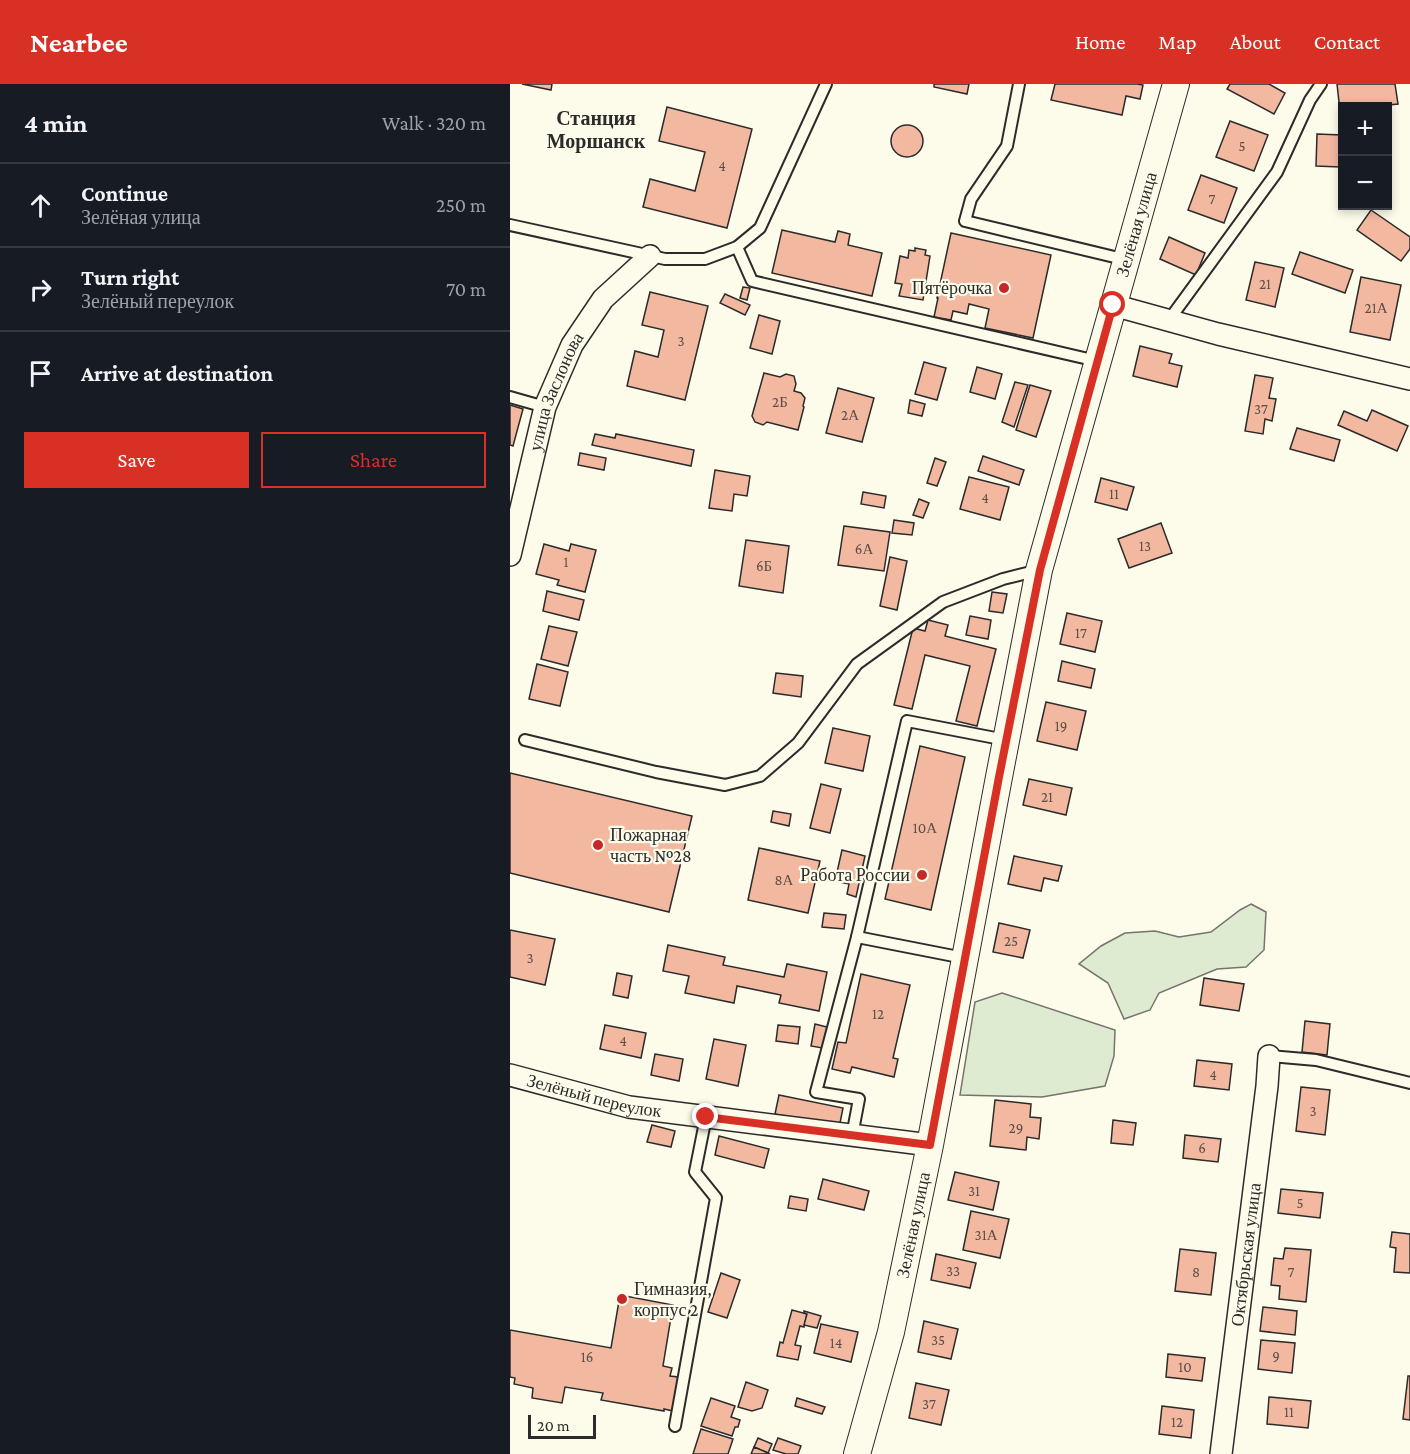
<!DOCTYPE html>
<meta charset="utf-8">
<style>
body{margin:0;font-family:"Crimson Pro",serif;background:#242831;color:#f1f3f6}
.controls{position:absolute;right:18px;top:18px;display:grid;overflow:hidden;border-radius:0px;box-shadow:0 3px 9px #0003}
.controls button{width:54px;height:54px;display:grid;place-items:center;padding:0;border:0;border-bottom:2px solid #363941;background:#171b24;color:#f1f3f6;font:30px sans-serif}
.scale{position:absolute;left:18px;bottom:15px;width:68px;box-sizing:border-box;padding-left:6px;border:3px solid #2b2b2b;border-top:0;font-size:16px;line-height:21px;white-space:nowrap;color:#2b2b2b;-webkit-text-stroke:4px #fdfbea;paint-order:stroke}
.stop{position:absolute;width:18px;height:18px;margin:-14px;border:4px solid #d93025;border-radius:50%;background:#fff}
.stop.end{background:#d93025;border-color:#fff;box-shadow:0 2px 6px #0008}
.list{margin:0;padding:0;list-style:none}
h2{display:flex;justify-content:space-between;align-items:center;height:78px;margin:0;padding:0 24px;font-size:26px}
h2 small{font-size:20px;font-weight:400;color:#9ea1a6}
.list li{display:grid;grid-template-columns:39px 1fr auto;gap:18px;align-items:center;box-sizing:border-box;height:84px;padding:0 24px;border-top:2px solid #363941}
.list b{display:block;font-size:22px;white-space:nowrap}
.list p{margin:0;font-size:20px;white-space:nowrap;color:#9ea1a6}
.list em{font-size:20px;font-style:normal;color:#9ea1a6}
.actions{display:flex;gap:12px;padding:18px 24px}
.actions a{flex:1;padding:14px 0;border:2px solid #d93025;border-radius:0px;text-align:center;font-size:21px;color:#d93025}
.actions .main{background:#d93025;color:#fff}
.icon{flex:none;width:33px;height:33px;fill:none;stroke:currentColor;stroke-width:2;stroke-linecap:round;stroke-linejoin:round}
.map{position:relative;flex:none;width:900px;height:1370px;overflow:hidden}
header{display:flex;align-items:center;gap:36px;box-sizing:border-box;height:84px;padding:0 30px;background:#d93025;color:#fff}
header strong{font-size:28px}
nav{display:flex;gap:33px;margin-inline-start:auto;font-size:21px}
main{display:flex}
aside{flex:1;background:#171b24}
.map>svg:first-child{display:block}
.green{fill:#deebd1;stroke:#74746e;stroke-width:1.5}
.building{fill:#f2b8a0;stroke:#2b2b2b;stroke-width:1.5}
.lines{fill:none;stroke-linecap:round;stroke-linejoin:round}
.service-casing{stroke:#2b2b2b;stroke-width:14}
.minor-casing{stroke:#2b2b2b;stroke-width:24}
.tertiary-casing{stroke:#2b2b2b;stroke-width:28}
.service{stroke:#fdfbea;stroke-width:10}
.minor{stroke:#fdfbea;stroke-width:21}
.tertiary{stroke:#fdfbea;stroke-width:26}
.route{stroke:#d93025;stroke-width:8}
.poi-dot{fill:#c62828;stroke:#fdfbea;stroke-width:2}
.labels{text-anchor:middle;stroke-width:4.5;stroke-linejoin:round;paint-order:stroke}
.number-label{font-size:15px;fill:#5d4e48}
.street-label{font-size:18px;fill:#2b2b2b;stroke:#fdfbea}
.poi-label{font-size:18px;fill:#2b2b2b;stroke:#fdfbea;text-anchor:end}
.neighbourhood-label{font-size:20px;font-weight:bold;fill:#2b2b2b;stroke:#fdfbea}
</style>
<header>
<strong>Nearbee</strong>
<nav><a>Home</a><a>Map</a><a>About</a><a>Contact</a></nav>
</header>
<main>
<aside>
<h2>4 min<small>Walk · 320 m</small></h2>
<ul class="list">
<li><svg class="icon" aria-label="ahead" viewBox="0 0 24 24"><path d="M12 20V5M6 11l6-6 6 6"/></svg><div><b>Continue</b><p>Зелёная улица</p></div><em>250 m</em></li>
<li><svg class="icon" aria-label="right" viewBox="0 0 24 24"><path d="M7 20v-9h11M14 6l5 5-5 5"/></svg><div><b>Turn right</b><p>Зелёный переулок</p></div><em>70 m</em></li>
<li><svg class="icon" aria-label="arrive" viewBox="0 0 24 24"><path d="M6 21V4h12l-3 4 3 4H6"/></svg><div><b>Arrive at destination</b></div></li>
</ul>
<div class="actions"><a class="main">Save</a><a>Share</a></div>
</aside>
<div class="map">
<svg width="900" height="1370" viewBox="0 0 900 1370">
<rect width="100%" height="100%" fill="#fdfbea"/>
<g class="green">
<path d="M741 820 756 828 754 866 736 883 707 885 649 909 640 926 614 935 598 899 569 880 591 862 615 849 645 847 669 853 701 848 730 826Z"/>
<path d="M492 909 605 946 604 972 595 1002 532 1013 450 1011 465 918Z"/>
</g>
<g class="building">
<path d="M12 0H42L41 6Z"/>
<path d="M424 0H459L457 10 424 3Z"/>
<path d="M545 0H627L633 1 630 15 616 12 612 31 541 16Z"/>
<path d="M720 0H759L775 9 764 30 717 5Z"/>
<path d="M827 0H885L888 20 868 22H832V26L830 27Z"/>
<path d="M157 23 242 45 217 144 133 123 140 95 185 107 195 68 149 57Z"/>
<path d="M720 37 758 51 744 87 706 73Z"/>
<circle cx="397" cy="57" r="16"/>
<path d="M807 50 832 51V78H830V83L806 82Z"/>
<path d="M691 91 727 104 714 139 678 126Z"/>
<path d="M861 126 900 153V165L891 177 847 146Z"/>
<path d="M272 146 325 158 328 147 340 150 338 161 372 169 362 212 262 189Z"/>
<path d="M441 149 541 171 523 254 475 244 479 225 459 220 457 230 443 227 441 236 424 233 428 214H427Z"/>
<path d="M659 153 695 169 686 191 650 175Z"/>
<path d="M405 164 416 166 415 171 420 172 413 216 389 212 392 200 385 199 390 172 398 174 399 166 405 167Z"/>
<path d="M790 168 843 186 835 209 782 190Z"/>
<path d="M745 178 774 184 765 223 736 216Z"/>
<path d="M851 193 891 201 880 256 840 248Z"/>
<path d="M233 203 240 204 237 216 230 214Z"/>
<path d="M140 208 198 222 175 316 117 302 125 267 148 273 154 246 132 241Z"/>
<path d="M215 210 240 221 235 231 210 219Z"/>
<path d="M249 231 270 237 262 270 240 264Z"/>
<path d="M630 262 662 270 659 279 672 282 667 303 623 292Z"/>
<path d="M414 278 436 284 427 316 405 310Z"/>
<path d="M467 283 492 290 485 315 460 308Z"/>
<path d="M254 289 270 293 276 290 284 292 286 300 284 307 291 309 295 314 293 322 294 323 288 346 257 338 253 341 245 338 242 332Z"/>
<path d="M745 291 763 294 759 314 766 315 762 337 755 335 753 350 735 347Z"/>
<path d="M505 298 518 301 504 343 492 338Z"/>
<path d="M520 301 541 307 526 353 506 346Z"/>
<path d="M328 304 364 314 352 358 316 349Z"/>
<path d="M400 316 415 320 412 332 398 329Z"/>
<path d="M0 321 13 325 3 362 0 361Z"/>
<path d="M862 326 898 342 887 367 828 341 834 327 857 337Z"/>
<path d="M787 344 830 356 824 377 780 365Z"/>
<path d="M85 350 105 354 106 350 184 366 181 382 82 361Z"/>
<path d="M70 369 96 374 94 386 68 381Z"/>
<path d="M473 372 514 386 509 401 468 387Z"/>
<path d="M425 374 436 378 427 402 417 399Z"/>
<path d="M205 386 240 392 237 412 224 410 222 427 199 424Z"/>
<path d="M459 393 499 403 490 436 450 425Z"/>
<path d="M591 394 624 403 617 426 585 418Z"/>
<path d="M353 408 376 412 374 424 351 420Z"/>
<path d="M409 415 419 419 413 434 403 431Z"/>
<path d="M384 436 404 439 402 451 382 449Z"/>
<path d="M651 439 662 469 619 484 608 455Z"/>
<path d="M334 442 380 448 374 487 328 481Z"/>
<path d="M236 456 279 462 273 509 229 502Z"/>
<path d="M34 460 59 467 61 460 86 466 75 508 47 501 49 496 26 490Z"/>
<path d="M380 473 397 477 387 526 370 522Z"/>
<path d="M37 507 74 516 69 536 33 527Z"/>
<path d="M482 508 497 510 493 529 479 527Z"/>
<path d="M557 529 592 537 585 568 550 560Z"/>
<path d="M460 532 481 536 478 555 456 551Z"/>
<path d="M418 536 438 541 435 552 486 565 467 642 446 637 460 582 415 571 402 625 384 621 403 544 415 547Z"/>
<path d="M39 542 67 548 58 582 31 575Z"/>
<path d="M552 577 585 585 581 604 548 597Z"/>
<path d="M27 580 58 588 50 622 19 615Z"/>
<path d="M266 589 293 592 291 613 263 609Z"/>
<path d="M536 618 576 627 567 666 527 657Z"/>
<path d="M323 644 360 652 353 687 315 679Z"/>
<path d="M410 662 455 673 421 826 375 815Z"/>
<path d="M0 689 182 732 159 828 0 789Z"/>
<path d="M519 695 562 704 556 731 513 721Z"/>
<path d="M311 700 331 705 320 749 300 744Z"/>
<path d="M263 727 281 730 279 742 261 738Z"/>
<path d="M249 764 310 777 298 829 238 816Z"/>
<path d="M332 766 355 772 346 813 337 810 339 800 325 797Z"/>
<path d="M504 772 552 782 548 797 534 794 531 807 498 800Z"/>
<path d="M314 829 336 831 334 845 312 843Z"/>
<path d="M489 839 520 846 513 874 483 868Z"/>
<path d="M0 846 45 855 35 901 0 893Z"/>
<path d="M158 861 215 873 213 881 274 893 277 880 317 888 309 927 269 919 271 911 227 902 224 919 175 909 179 892 153 887Z"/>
<path d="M107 889 122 892 118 914 103 911Z"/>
<path d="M351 890 400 901 383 974 388 975 384 993 342 983 340 989 322 985 328 958 336 959Z"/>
<path d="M694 894 734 900 729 927 690 921Z"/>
<path d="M795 937 820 940 817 971 792 968Z"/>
<path d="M305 940 317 943 312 964 301 962Z"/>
<path d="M95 941 136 949 131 974 90 965Z"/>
<path d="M268 941 290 943 288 960 266 957Z"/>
<path d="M204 955 236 961 228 1002 196 995Z"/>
<path d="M145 970 173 975 169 997 141 991Z"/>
<path d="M687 976 722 980 719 1006 684 1002Z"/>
<path d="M791 1003 820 1006 815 1051 786 1047Z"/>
<path d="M269 1011 333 1024 329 1044 265 1030Z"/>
<path d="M485 1016 521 1020 520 1033 531 1034 529 1055 517 1053 516 1066 480 1062Z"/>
<path d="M603 1036 626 1039 623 1061 601 1059Z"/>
<path d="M142 1041 165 1047 161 1063 137 1058Z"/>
<path d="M675 1051 711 1055 708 1078 673 1074Z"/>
<path d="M209 1052 259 1065 254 1084 205 1071Z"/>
<path d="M445 1088 489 1098 483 1126 438 1116Z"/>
<path d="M313 1095 359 1107 354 1126 308 1115Z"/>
<path d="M771 1105 813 1109 810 1134 768 1129Z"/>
<path d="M280 1112 298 1115 296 1127 278 1124Z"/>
<path d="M461 1127 499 1135 490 1174 453 1166Z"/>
<path d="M882 1148 900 1150V1189L884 1188 886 1164 880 1163Z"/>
<path d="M775 1164 801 1166 796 1218 769 1215 770 1202 761 1201 764 1174 773 1175Z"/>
<path d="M670 1165 706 1169 701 1211 665 1207Z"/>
<path d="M426 1170 466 1179 460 1204 421 1196Z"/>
<path d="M211 1189 230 1196 217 1234 198 1228Z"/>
<path d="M110 1211 163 1221 153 1282 162 1284 160 1292 168 1293 163 1327 154 1325V1327L91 1316 93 1309 55 1303 52 1319 22 1314 23 1304 4 1300 5 1294 0 1293V1246L101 1264Z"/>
<path d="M753 1223 787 1227 785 1251 750 1247Z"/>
<path d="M282 1226 297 1230 294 1243 290 1242 285 1261 291 1262 288 1276 267 1272 270 1258 273 1259Z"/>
<path d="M294 1227 311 1232 307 1244 294 1241 297 1230 294 1229Z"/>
<path d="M414 1237 448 1245 441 1275 408 1268Z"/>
<path d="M311 1240 348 1248 341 1278 304 1269Z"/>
<path d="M751 1256 785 1259 782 1289 748 1285Z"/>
<path d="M658 1270 695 1274 692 1297 656 1293Z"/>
<path d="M898 1292H900V1336L893 1335Z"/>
<path d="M236 1298 258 1306 252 1324 242 1327 228 1323Z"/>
<path d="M406 1299 439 1306 431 1341 399 1334Z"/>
<path d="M759 1313 801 1317 798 1344 757 1340Z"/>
<path d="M201 1314 225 1322 221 1333 230 1336 228 1343H225L222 1352 191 1342Z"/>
<path d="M287 1314 315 1323 312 1330 285 1322Z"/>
<path d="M652 1322 684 1326 681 1354 649 1350Z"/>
<path d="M191 1345 223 1355 218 1370H183Z"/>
<path d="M248 1354 262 1360 258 1369 244 1363Z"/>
<path d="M268 1354 291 1362 288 1370H276L263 1366Z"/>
<path d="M244 1363 258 1369 260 1370H241Z"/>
</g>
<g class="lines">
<g class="service-casing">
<g id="service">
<path d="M509 0 497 62 461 115 455 137 617 176"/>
<path d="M0 141 155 175H195L227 163 250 144 316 0"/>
<path d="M227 163 242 197 587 277"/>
<path d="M659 236 767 88 800 16 811 0"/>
<path d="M0 313 35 323"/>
<path d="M15 656 146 688 215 701 250 692 288 659 347 580 433 518 493 495 529 486"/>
<path d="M347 853 397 637 496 656"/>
<path d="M759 972 806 976 900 999"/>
<path d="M342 1052 349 1015 306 1008 347 853 454 874"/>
<path d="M165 1342 206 1114 185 1088 196 1033"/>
</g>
</g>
<g class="minor-casing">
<g id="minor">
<path d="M603 221 708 250 900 295"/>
<path id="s1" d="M0 471 35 323 62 261 93 215 140 172"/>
<path id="s2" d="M0 991 119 1023 420 1061"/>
<path id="s3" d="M711 1370 757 1002 759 972"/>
</g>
</g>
<g class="tertiary-casing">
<g id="tertiary">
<path id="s4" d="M347 1370 381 1248 420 1061 489 693 529 486 666 0"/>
</g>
</g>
<use href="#service" class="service"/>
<use href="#minor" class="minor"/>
<use href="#tertiary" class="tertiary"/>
</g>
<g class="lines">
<path class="route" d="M196 1033 420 1061 489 693 530 486 603 221"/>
</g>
<g class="poi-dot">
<circle cx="494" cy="204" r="6"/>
<circle cx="88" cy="761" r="6"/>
<circle cx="412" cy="791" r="6"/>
<circle cx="112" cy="1215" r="6"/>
</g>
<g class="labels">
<g class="number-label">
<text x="732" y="67">5</text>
<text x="212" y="87">4</text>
<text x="702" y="120">7</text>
<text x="755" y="205">21</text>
<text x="866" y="229">21А</text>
<text x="171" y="262">3</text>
<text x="270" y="323">2Б</text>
<text x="751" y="330">37</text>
<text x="340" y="336">2А</text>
<text x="604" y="415">11</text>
<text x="475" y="419">4</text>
<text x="635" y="467">13</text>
<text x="354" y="470">6А</text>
<text x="56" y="483">1</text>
<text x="254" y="487">6Б</text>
<text x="571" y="554">17</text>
<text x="551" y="647">19</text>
<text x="537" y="718">21</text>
<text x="415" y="749">10А</text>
<text x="274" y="801">8А</text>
<text x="501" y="862">25</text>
<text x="20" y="879">3</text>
<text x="368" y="935">12</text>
<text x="113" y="962">4</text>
<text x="703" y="996">4</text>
<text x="803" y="1032">3</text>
<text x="506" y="1049">29</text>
<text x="692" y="1069">6</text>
<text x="464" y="1112">31</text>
<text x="790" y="1124">5</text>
<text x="476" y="1156">31А</text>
<text x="443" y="1192">33</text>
<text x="686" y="1193">8</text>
<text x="781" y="1193">7</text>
<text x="428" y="1261">35</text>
<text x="326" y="1264">14</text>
<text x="766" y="1277">9</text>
<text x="77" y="1278">16</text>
<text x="675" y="1288">10</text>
<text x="419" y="1325">37</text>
<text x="779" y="1333">11</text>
<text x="667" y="1343">12</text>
</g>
<g class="street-label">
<text dy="6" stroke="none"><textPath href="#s4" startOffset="1262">Зелёная улица</textPath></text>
<text dy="6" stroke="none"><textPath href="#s1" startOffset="170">улица Заслонова</textPath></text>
<text dy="6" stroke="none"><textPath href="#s2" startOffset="87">Зелёный переулок</textPath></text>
<text dy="6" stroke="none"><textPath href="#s4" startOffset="236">Зелёная улица</textPath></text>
<text dy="6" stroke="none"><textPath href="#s3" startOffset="201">Октябрьская улица</textPath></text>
</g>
<g class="poi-label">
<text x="482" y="210">Пятёрочка</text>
<text x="100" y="757" text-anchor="start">Пожарная<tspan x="100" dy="21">часть №28</tspan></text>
<text x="400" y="797">Работа России</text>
<text x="124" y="1211" text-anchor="start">Гимназия,<tspan x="124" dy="21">корпус 2</tspan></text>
</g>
<g class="neighbourhood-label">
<text x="86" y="41">Станция<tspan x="86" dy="23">Моршанск</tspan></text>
</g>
</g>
</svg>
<div class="controls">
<button>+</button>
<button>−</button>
</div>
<div class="scale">20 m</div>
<div class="stop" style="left:603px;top:221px"></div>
<div class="stop end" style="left:196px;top:1033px"></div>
</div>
</main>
